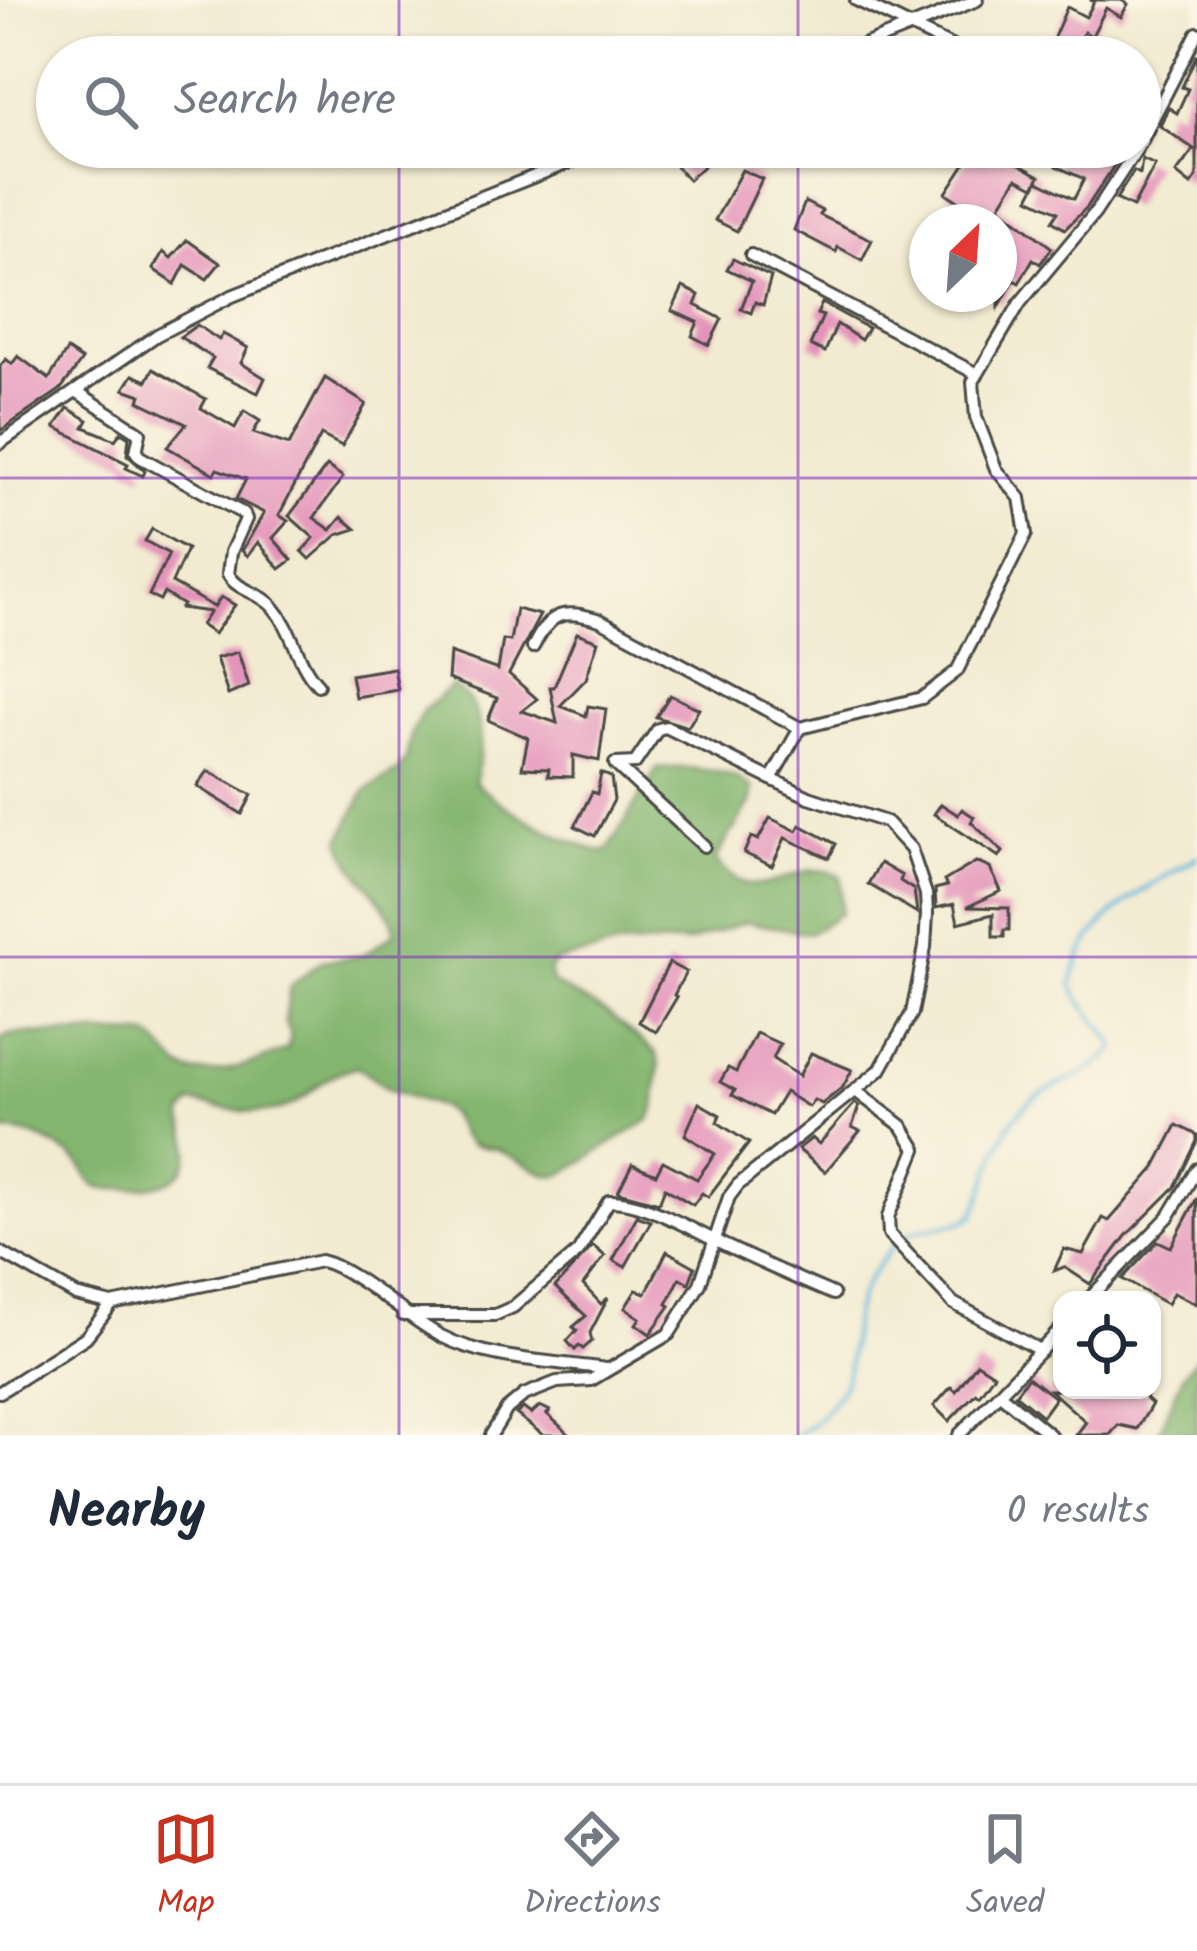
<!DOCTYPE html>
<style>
body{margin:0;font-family:Kalam,sans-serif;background:#f2f2f3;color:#1f2937}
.controls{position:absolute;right:36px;bottom:36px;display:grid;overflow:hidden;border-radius:24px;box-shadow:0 3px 9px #0004}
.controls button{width:108px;height:108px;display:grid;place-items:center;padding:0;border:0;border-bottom:3px solid #e0e1e3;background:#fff;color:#1f2937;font:60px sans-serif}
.compass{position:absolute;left:909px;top:204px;width:108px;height:108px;border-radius:50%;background:#fff;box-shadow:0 3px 9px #0004;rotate:25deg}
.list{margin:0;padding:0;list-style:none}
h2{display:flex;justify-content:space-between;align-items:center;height:156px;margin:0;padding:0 48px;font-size:51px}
h2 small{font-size:39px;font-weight:400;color:#747a83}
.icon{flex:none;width:66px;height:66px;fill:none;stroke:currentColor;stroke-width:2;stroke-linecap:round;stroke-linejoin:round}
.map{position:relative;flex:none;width:1197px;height:1435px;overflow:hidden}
.search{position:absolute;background:#fff;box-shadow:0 3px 9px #0004;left:36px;right:36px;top:36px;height:132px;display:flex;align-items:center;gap:30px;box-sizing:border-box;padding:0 42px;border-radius:66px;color:#747a83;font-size:45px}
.sheet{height:348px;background:#fff}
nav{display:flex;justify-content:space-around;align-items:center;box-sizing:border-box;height:168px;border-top:3px solid #e0e1e3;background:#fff;font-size:33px;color:#747a83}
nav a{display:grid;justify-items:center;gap:6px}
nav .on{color:#c8321e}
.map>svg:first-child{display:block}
.forest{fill:#84b670;stroke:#58704e;stroke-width:3}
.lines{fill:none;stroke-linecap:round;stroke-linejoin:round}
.stream{stroke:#61b6dd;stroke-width:4.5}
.building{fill:#e493ba}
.street-casing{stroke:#494844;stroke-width:16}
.street{stroke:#fff;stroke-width:10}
.grid{fill:none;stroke:#7b2cbf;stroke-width:3;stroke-opacity:0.55}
</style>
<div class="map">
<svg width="1197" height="1435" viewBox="0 0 1197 1435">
<rect width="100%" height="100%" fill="#fcf5e5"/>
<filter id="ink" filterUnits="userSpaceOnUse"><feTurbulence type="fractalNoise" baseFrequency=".00833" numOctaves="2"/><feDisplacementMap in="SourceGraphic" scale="24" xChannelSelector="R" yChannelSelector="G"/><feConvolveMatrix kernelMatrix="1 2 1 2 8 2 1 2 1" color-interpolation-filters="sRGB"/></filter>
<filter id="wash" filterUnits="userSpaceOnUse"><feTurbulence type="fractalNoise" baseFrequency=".004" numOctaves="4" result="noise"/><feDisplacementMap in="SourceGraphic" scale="48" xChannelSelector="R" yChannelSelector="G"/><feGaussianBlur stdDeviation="2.7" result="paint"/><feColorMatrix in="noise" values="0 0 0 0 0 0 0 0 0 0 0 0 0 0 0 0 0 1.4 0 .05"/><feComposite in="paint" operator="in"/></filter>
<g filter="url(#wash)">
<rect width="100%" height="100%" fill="#f2ebd1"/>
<g class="forest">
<path d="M452 686C489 708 482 746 475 782 493 803 580 853 607 851L657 769C685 766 731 769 753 788L750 803 715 860C762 920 794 849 841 877V913L810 933 745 922 689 942 621 946 556 961 549 970 552 983 607 1013 656 1053 659 1065 655 1109 649 1120 561 1175H547L497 1149 472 1145 462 1136 450 1114 439 1106 390 1090 357 1066C322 1077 325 1082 298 1101 269 1122 224 1107 192 1103L183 1114C183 1125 188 1132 189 1142 192 1180 161 1187 132 1188 120 1188 104 1192 94 1185 86 1179 86 1169 78 1162 60 1144 25 1129 0 1131V1040L10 1035C21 1033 141 1033 148 1036 162 1042 170 1060 182 1068 205 1083 265 1060 288 1048L291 1034 285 1022 290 986 322 961 362 956 395 933C393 902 350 876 341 839L365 791 399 770 406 760 411 734 423 711Z"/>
<path d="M1197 1357V1435H1158L1183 1375Z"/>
</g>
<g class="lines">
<path class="stream" d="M796 1435C817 1423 844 1395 848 1371 853 1337 849 1313 868 1280 876 1268 892 1245 904 1237 923 1223 954 1231 974 1215 991 1179 996 1131 1027 1104 1055 1080 1092 1079 1115 1047 1103 1024 1082 1009 1072 985 1082 918 1145 890 1197 857"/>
</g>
<g id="blocks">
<g class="building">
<path d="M1090 0H1121L1128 4 1121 17 1106 8 1092 36 1084 32 1074 54 1069 52 1063 57 1054 53 1057 46 1051 44 1067 7 1086 17 1094 2Z"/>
<path d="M1197 54V177L1191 185 1176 173 1194 149 1160 126 1169 108 1177 113 1188 89 1182 87Z"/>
<path d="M684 147H696L709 161 688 180 670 159Z"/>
<path d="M976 147H1019L1013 161 1040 176 1034 187 1017 178 999 207 1052 248 1040 264 1033 259 1019 283 1014 280 999 307V222H981L970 217 973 211 946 193Z"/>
<path d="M1033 147H1122L1117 161 1087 207 1065 229 1052 221 1058 212 1029 198 1038 181 1074 199 1084 179 1056 166 1059 159Z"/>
<path d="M1142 159 1155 165 1133 207 1116 199 1134 171 1140 174Z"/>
<path d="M742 170 762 179 737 231 715 220Z"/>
<path d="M805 202 822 211 820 215 872 240 862 260 838 247 836 252 794 230Z"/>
<path d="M187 240 220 263 207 279 185 265 175 284 153 269 163 252 171 258Z"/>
<path d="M733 259 771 277 763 305 755 302 751 313 741 309 752 281 727 269Z"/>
<path d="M683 287 699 295 695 305 722 319 709 345 692 336 698 322 672 311Z"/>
<path d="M822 303 868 328 861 340 837 324 825 352 810 345 823 316 817 314Z"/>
<path d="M197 325 219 340 223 334 248 348 241 363 265 378 258 393 207 368 213 358 180 337Z"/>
<path d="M67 350 82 360 70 377 60 390 0 431V366L6 359 12 364 18 356 49 379Z"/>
<path d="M153 369 206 399 201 408 235 428 244 411 260 421 253 433 289 445 325 378 366 404 342 446 321 435 279 515 288 521 273 538 292 560 280 569 258 542 248 556 242 551 264 513 236 499 246 479 217 469 214 474 167 447 186 424 139 401 141 395 124 389 133 375 147 381Z"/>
<path d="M68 408 88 420 84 427 115 440 121 432 129 437 127 455 145 471 143 476 126 468 128 464 55 427Z"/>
<path d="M327 466 343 477 314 518 331 530 342 517 356 529 337 535 310 559 302 551 314 538 289 516Z"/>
<path d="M152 529 187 549 172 583 214 607 221 597 235 605 214 634 201 625 210 612 181 608 183 605 164 593 160 600 149 595 169 554 145 541Z"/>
<path d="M516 609 540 615 509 674 537 699 522 711 557 723 550 687H554L577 633 598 641 586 679 560 706 586 716 588 706 606 709 599 761 573 755V777L548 776 549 769 522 768 528 738 488 720 497 698 448 679 450 653 498 670 503 640 510 641Z"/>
<path d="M238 652 249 686 228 695 216 658Z"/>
<path d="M394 668 398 690 355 697 351 675Z"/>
<path d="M670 695 699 709 688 727 656 717Z"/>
<path d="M208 771 252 795 242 814 197 786Z"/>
<path d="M601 773 611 777 614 800 595 836 575 826 592 792 597 794Z"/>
<path d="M941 804 958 815 962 809 974 817 971 822 1003 852 999 857 934 814Z"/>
<path d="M770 818 797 831 800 825 836 844 829 858 785 838 772 866 744 853 751 837 758 840Z"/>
<path d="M976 862 990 868 1001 891 967 907 1009 908V930H1004V937H993V914L958 923 954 904 936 908 935 889 947 886 944 881Z"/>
<path d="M880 863 902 876 900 881 914 890 917 913 868 884Z"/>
<path d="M669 963 686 972 674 995 677 997 656 1032 639 1022Z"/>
<path d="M756 1033 780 1044 773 1059 799 1076 811 1053 852 1070 843 1087 822 1104 814 1100 809 1107 785 1092 771 1115 732 1095 735 1090 720 1082 728 1068 736 1072Z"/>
<path d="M699 1103 720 1115 717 1122 749 1143 708 1197 702 1193 693 1205 665 1188 659 1203 618 1192 632 1164 656 1174 663 1161 697 1179 715 1154 685 1135Z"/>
<path d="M855 1103 859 1106 852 1127 860 1131 825 1172 798 1149 812 1138 819 1144Z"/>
<path d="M1177 1125 1197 1135V1141L1175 1187 1126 1236 1090 1284 1064 1267 1054 1271 1064 1249 1083 1254 1103 1218 1109 1221 1154 1169Z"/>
<path d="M1197 1198V1304L1173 1293 1167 1304 1122 1279 1158 1241 1171 1247Z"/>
<path d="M637 1216 651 1221 625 1267 613 1260Z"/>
<path d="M593 1246 605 1256 583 1285 601 1304 608 1298 590 1333 592 1341 583 1349 579 1346 575 1350 567 1341 577 1330 573 1327 586 1316 555 1287Z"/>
<path d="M667 1251 695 1267 689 1283 680 1278 667 1304 670 1306 650 1334 636 1324 640 1318 625 1308 636 1290 646 1293Z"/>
<path d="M977 1363 994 1374 979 1395 976 1393 949 1421 934 1406 951 1387 956 1391Z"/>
<path d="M1028 1377 1055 1398 1042 1416 1015 1394Z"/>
<path d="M1050 1390H1150L1145 1398 1152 1404 1137 1429 1118 1425 1110 1435H1076L1086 1422Z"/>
<path d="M540 1406 550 1411 547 1414 570 1435H543L516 1414 523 1408 531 1414Z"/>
</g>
</g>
</g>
<g filter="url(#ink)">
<use href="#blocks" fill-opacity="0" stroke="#494844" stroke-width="3"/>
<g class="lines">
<g class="street-casing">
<g id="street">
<path d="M856 0 974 57"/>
<path d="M834 57 977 0"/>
<path d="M1140 144 1197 33"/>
<path d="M751 255 977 374"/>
<path d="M76 391 140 433 136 452 140 457 244 514 246 519 231 552 228 574C238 592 260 591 274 608 294 631 296 662 318 685"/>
<path d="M0 443 157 335 232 296 608 147"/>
<path d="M533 647C551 611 563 609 600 620L800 728"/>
<path d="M704 846 615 764 635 763 658 729 666 727 771 779"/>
<path d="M857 1092 902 1126 916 1149 888 1217 889 1234 953 1303 1041 1351"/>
<path d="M0 1252 76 1295 112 1304 321 1261C355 1269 405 1317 441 1336 489 1361 554 1361 607 1369"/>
<path d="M1088 1300 1169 1216 1197 1169"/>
<path d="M403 1315H495L513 1307 578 1252 609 1201C644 1200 698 1233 730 1248 764 1264 798 1279 833 1294"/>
<path d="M0 1392 86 1337 112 1304"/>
<path d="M1000 1394 1050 1435"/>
<path d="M491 1435 507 1409 524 1395 557 1382 591 1380 669 1334 700 1284 729 1197 738 1185 880 1070 912 1013 925 947 927 914 926 894 911 849 886 822 809 797 771 779 800 728 922 698 957 671 1026 534 1020 498 996 469 976 417 973 382 1020 303 1095 213 1138 147"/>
<path d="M959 1435 1062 1328"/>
</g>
</g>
<use href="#street" class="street"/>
</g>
</g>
<path class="grid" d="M399 0V57M798 0V57M399 147V1435M798 147V1435M0 478H1197M0 957H1197"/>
</svg>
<div class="controls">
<button><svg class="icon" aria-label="locate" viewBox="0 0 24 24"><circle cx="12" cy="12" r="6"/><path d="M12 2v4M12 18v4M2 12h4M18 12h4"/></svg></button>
</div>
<svg class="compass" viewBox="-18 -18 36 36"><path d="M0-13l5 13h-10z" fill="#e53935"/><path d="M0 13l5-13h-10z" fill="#747a83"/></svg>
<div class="search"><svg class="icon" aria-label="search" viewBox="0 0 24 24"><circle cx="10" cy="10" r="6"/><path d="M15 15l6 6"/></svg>Search here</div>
</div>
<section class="sheet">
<h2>Nearby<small>0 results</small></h2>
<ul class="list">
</ul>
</section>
<nav>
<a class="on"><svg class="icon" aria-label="map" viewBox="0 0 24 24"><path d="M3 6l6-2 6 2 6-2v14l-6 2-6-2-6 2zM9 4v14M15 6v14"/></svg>Map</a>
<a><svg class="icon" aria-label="directions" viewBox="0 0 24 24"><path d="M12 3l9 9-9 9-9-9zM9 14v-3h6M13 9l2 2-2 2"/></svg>Directions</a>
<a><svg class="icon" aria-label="saved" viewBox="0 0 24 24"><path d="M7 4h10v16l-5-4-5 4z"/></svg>Saved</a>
</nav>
